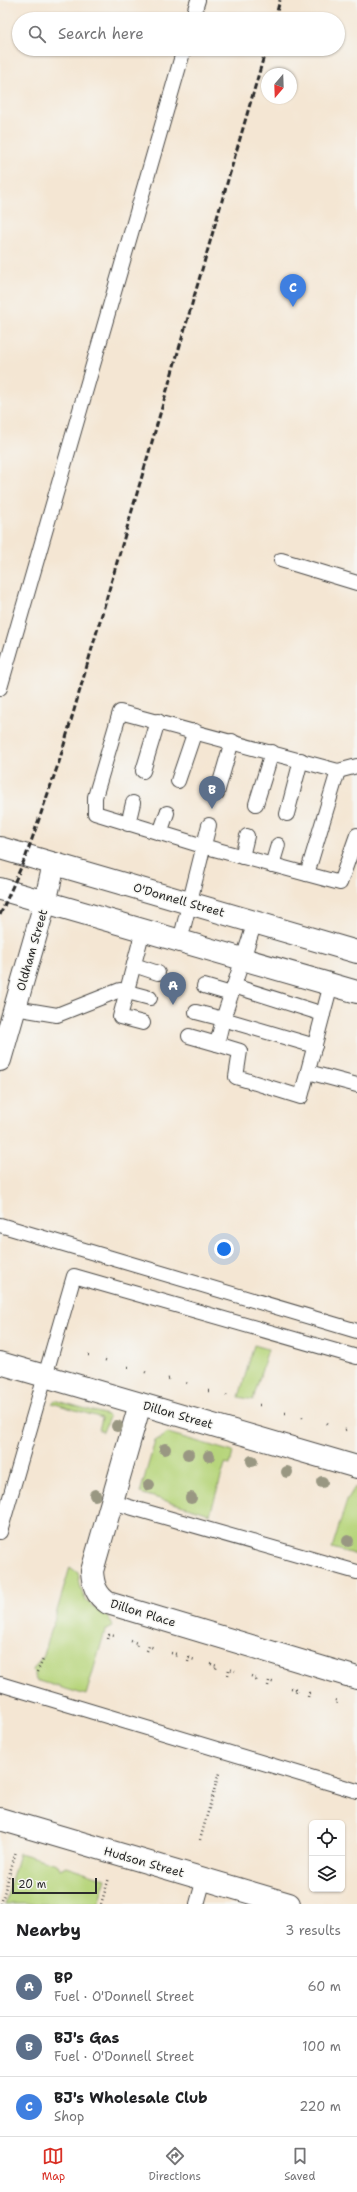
<!DOCTYPE html>
<meta charset="utf-8">
<style>
body{margin:0;font-family:"Shantell Sans",sans-serif;background:#f6f6f6;color:#202124}
.controls{position:absolute;right:12px;bottom:12px;display:grid;overflow:hidden;border-radius:6px;box-shadow:0 1px 3px #0004}
.controls button{width:36px;height:36px;display:grid;place-items:center;padding:0;border:0;border-bottom:1px solid #e0e0e0;background:#fff;color:#202124;font:20px sans-serif}
.compass{position:absolute;left:261px;top:68px;width:36px;height:36px;border-radius:50%;background:#fff;box-shadow:0 1px 3px #0004;rotate:199deg}
.scale{position:absolute;left:12px;bottom:10px;width:85px;box-sizing:border-box;padding-left:4px;border:2px solid #2b2b2b;border-top:0;font-size:11px;line-height:14px;white-space:nowrap;color:#2b2b2b;-webkit-text-stroke:3px #f6f6f2;paint-order:stroke}
.you{position:absolute;left:224px;top:1249px;width:14px;height:14px;margin:-10px;border:3px solid #fff;border-radius:50%;background:#1a73e8;box-shadow:0 0 0 6px #1a73e833}
.badge{display:grid;place-items:center;width:26px;height:26px;border-radius:50%;background:#d93025;color:#fff;font-size:13px;font-weight:700}
.pin{position:absolute;translate:-50% -33px;filter:drop-shadow(0 1px 2px #0008)}
.pin::after{content:'';position:absolute;top:21px;width:14px;height:12px;background:inherit;clip-path:polygon(0 0,100% 0,50% 100%)}
.list{margin:0;padding:0;list-style:none}
h2{display:flex;justify-content:space-between;align-items:center;height:52px;margin:0;padding:0 16px;font-size:17px}
h2 small{font-size:13px;font-weight:400;color:#757577}
.list li{display:grid;grid-template-columns:26px 1fr auto;gap:12px;align-items:center;box-sizing:border-box;height:60px;padding:0 16px;border-top:1px solid #e0e0e0}
.list b{display:block;font-size:15px;white-space:nowrap}
.list p{margin:0;font-size:13px;white-space:nowrap;color:#757577}
.list em{font-size:13px;font-style:normal;color:#757577}
.icon{flex:none;width:22px;height:22px;fill:none;stroke:currentColor;stroke-width:2;stroke-linecap:round;stroke-linejoin:round}
.map{position:relative;flex:none;width:357px;height:1904px;overflow:hidden}
.search{position:absolute;background:#fff;box-shadow:0 1px 3px #0004;left:12px;right:12px;top:12px;height:44px;display:flex;align-items:center;gap:10px;box-sizing:border-box;padding:0 14px;border-radius:22px;color:#757577;font-size:15px}
.sheet{height:232px;background:#fff}
nav{display:flex;justify-content:space-around;align-items:center;box-sizing:border-box;height:56px;border-top:1px solid #e0e0e0;background:#fff;font-size:11px;color:#757577}
nav a{display:grid;justify-items:center;gap:2px}
nav .on{color:#d93025}
.map>svg:first-child{display:block}
.green{fill:#b7d57b;stroke:#718053}
.lines{fill:none;stroke-linecap:round;stroke-linejoin:round}
.service-casing{stroke:#494744;stroke-width:16}
.minor-casing{stroke:#494744;stroke-width:24}
.tertiary-casing{stroke:#494744;stroke-width:24}
.primary-casing{stroke:#494744;stroke-width:24}
.path{stroke:#494744;stroke-width:2.5;stroke-dasharray:1 3;stroke-linecap:butt}
.service{stroke:#fff;stroke-width:14}
.minor{stroke:#fff;stroke-width:22}
.tertiary{stroke:#fff;stroke-width:22}
.primary{stroke:#fff;stroke-width:22}
.rail{stroke:#2b2b2b;stroke-width:3;stroke-dasharray:6 3;stroke-linecap:butt}
.tree{fill:#999782}
.labels{text-anchor:middle;stroke-width:3;stroke-linejoin:round;paint-order:stroke}
.street-label{font-size:12px;fill:#2b2b2b;stroke:#f6f6f2}
</style>
<div class="map">
<svg width="357" height="1904" viewBox="0 0 357 1904">
<rect width="100%" height="100%" fill="#f6f6f2"/>
<filter id="ink" filterUnits="userSpaceOnUse"><feTurbulence type="fractalNoise" baseFrequency=".025" numOctaves="2"/><feDisplacementMap in="SourceGraphic" scale="8" xChannelSelector="R" yChannelSelector="G"/><feConvolveMatrix kernelMatrix="1 2 1 2 8 2 1 2 1" color-interpolation-filters="sRGB"/></filter>
<filter id="wash" filterUnits="userSpaceOnUse"><feTurbulence type="fractalNoise" baseFrequency=".012" numOctaves="4" result="noise"/><feDisplacementMap in="SourceGraphic" scale="16" xChannelSelector="R" yChannelSelector="G"/><feGaussianBlur stdDeviation="0.9" result="paint"/><feColorMatrix in="noise" values="0 0 0 0 0 0 0 0 0 0 0 0 0 0 0 0 0 1.4 0 .05"/><feComposite in="paint" operator="in"/></filter>
<g filter="url(#wash)">
<rect width="100%" height="100%" fill="#f4e6d3"/>
<g class="green">
<path d="M254 1345 268 1349 253 1400 239 1397Z"/>
<path d="M55 1400 107 1415 109 1417 103 1432 99 1430 102 1418 52 1403Z"/>
<path d="M168 1433 233 1452 230 1465 225 1464 210 1514 140 1493 155 1441Z"/>
<path d="M355 1487 357 1488V1555L332 1548 347 1500Z"/>
<path d="M70 1567 78 1573C80 1581 80 1588 83 1595 92 1613 106 1606 113 1627L105 1631 86 1695 36 1680 33 1670 41 1658H43Z"/>
<path d="M19 1853 57 1864 60 1869 66 1866 106 1879 98 1904H5Z"/>
</g>
</g>
<g filter="url(#ink)">
<g class="lines">
<g class="service-casing">
<g id="service">
<path d="M192 19 198 0"/>
<path d="M281 560 357 583"/>
<path d="M0 688 184 49"/>
<path d="M357 766 338 771 120 712 95 797V813L203 846 340 883 357 835"/>
<path d="M143 771 158 721"/>
<path d="M178 781 195 731"/>
<path d="M217 793 232 741"/>
<path d="M256 804 272 752"/>
<path d="M287 814 301 760"/>
<path d="M128 824 133 803"/>
<path d="M160 833 167 813"/>
<path d="M242 857 247 836"/>
<path d="M272 865 278 845"/>
<path d="M307 874 338 771"/>
<path d="M143 930 120 1017 143 1023"/>
<path d="M180 941 209 825"/>
<path d="M134 965 158 973"/>
<path d="M204 986 231 994"/>
<path d="M234 986 323 1014"/>
<path d="M15 1008 57 1015 120 990 150 998"/>
<path d="M196 1012 223 1019 255 922"/>
<path d="M189 1036 217 1044 223 1019 315 1046"/>
<path d="M217 1044 240 1051 236 1077 301 1097 331 984"/>
<path d="M308 1072 357 1085"/>
<path d="M0 1225 357 1331"/>
<path d="M112 1502 357 1572"/>
<path d="M0 1532 74 1276 357 1357"/>
<path d="M0 1684 357 1791"/>
<path d="M197 1904 204 1879"/>
</g>
</g>
<g class="minor-casing">
<g id="minor">
<path d="M0 1363 357 1467"/>
<path d="M140 1404 92 1571C93 1585 96 1595 108 1603L357 1678"/>
<path d="M0 1819 289 1904"/>
</g>
</g>
<g class="tertiary-casing">
<path id="tertiary" d="M0 1060 45 903 54 864"/>
</g>
<g class="primary-casing">
<g id="primary">
<path d="M0 848 357 952"/>
<path d="M0 889 357 992"/>
</g>
</g>
<g class="path">
<path d="M88 1355H91"/>
<path d="M105 1360 108 1361"/>
<path d="M128 1367H131"/>
<path d="M145 1372 147 1373"/>
<path d="M168 1379 171 1378"/>
<path d="M186 1383 188 1385"/>
<path d="M208 1391H211"/>
<path d="M226 1395 228 1397"/>
<path d="M259 1405H262"/>
<path d="M285 1413H288"/>
<path d="M302 1417 304 1418"/>
<path d="M327 1423 329 1425"/>
<path d="M345 1430 348 1429"/>
<path d="M108 1639 109 1635 115 1636"/>
<path d="M131 1641 137 1643 136 1648"/>
<path d="M147 1651 149 1646 154 1648"/>
<path d="M171 1653 177 1654 175 1659"/>
<path d="M188 1662 189 1658 195 1660"/>
<path d="M211 1664 217 1666 215 1671"/>
<path d="M37 1672 44 1658"/>
<path d="M228 1675 229 1669 235 1671"/>
<path d="M251 1676 257 1678 255 1683"/>
<path d="M268 1686 269 1681 275 1683"/>
<path d="M291 1688 297 1689 295 1694"/>
<path d="M308 1697 309 1693H311"/>
<path d="M335 1700 337 1701 336 1706"/>
<path d="M200 1840 219 1773"/>
<path d="M1 1904 16 1851"/>
<path d="M101 1904 109 1878"/>
</g>
<use href="#service" class="service"/>
<use href="#minor" class="minor"/>
<use href="#tertiary" class="tertiary"/>
<use href="#primary" class="primary"/>
<g class="rail">
<path d="M275 19 280 0"/>
<path d="M0 915 26 856 59 762 266 49"/>
</g>
</g>
<g class="tree">
<circle cx="117" cy="1426" r="6"/>
<circle cx="165" cy="1449" r="6"/>
<circle cx="188" cy="1454" r="6"/>
<circle cx="209" cy="1456" r="6"/>
<circle cx="252" cy="1461" r="6"/>
<circle cx="287" cy="1472" r="6"/>
<circle cx="322" cy="1482" r="6"/>
<circle cx="149" cy="1485" r="6"/>
<circle cx="95" cy="1495" r="6"/>
<circle cx="191" cy="1498" r="6"/>
<circle cx="348" cy="1541" r="6"/>
</g>
</g>
<g class="labels">
<g class="street-label">
<text transform="translate(179 900) rotate(16)" y="4">O'Donnell Street</text>
<text transform="translate(32 950) rotate(-74)" y="4">Oldham Street</text>
<text transform="translate(178 1415) rotate(16)" y="4">Dillon Street</text>
<text transform="translate(143 1613) rotate(17)" y="4">Dillon Place</text>
<text transform="translate(144 1862) rotate(16)" y="4">Hudson Street</text>
</g>
</g>
</svg>
<div class="controls">
<button><svg class="icon" aria-label="locate" viewBox="0 0 24 24"><circle cx="12" cy="12" r="6"/><path d="M12 2v4M12 18v4M2 12h4M18 12h4"/></svg></button>
<button><svg class="icon" aria-label="layers" viewBox="0 0 24 24"><path d="M12 4l9 5-9 5-9-5zM3 14l9 5 9-5"/></svg></button>
</div>
<svg class="compass" viewBox="-18 -18 36 36"><path d="M0-13l5 13h-10z" fill="#e53935"/><path d="M0 13l5-13h-10z" fill="#757577"/></svg>
<div class="scale">20 m</div>
<div class="you"></div>
<div class="pin badge" style="left:173px;top:1005px;background:#5c6f8a">A</div>
<div class="pin badge" style="left:212px;top:809px;background:#5c6f8a">B</div>
<div class="pin badge" style="left:293px;top:307px;background:#3f7fe0">C</div>
<div class="search"><svg class="icon" aria-label="search" viewBox="0 0 24 24"><circle cx="10" cy="10" r="6"/><path d="M15 15l6 6"/></svg>Search here</div>
</div>
<section class="sheet">
<h2>Nearby<small>3 results</small></h2>
<ul class="list">
<li><span class="badge" style="background:#5c6f8a">A</span><div><b>BP</b><p>Fuel · O'Donnell Street</p></div><em>60 m</em></li>
<li><span class="badge" style="background:#5c6f8a">B</span><div><b>BJ's Gas</b><p>Fuel · O'Donnell Street</p></div><em>100 m</em></li>
<li><span class="badge" style="background:#3f7fe0">C</span><div><b>BJ's Wholesale Club</b><p>Shop</p></div><em>220 m</em></li>
</ul>
</section>
<nav>
<a class="on"><svg class="icon" aria-label="map" viewBox="0 0 24 24"><path d="M3 6l6-2 6 2 6-2v14l-6 2-6-2-6 2zM9 4v14M15 6v14"/></svg>Map</a>
<a><svg class="icon" aria-label="directions" viewBox="0 0 24 24"><path d="M12 3l9 9-9 9-9-9zM9 14v-3h6M13 9l2 2-2 2"/></svg>Directions</a>
<a><svg class="icon" aria-label="saved" viewBox="0 0 24 24"><path d="M7 4h10v16l-5-4-5 4z"/></svg>Saved</a>
</nav>
